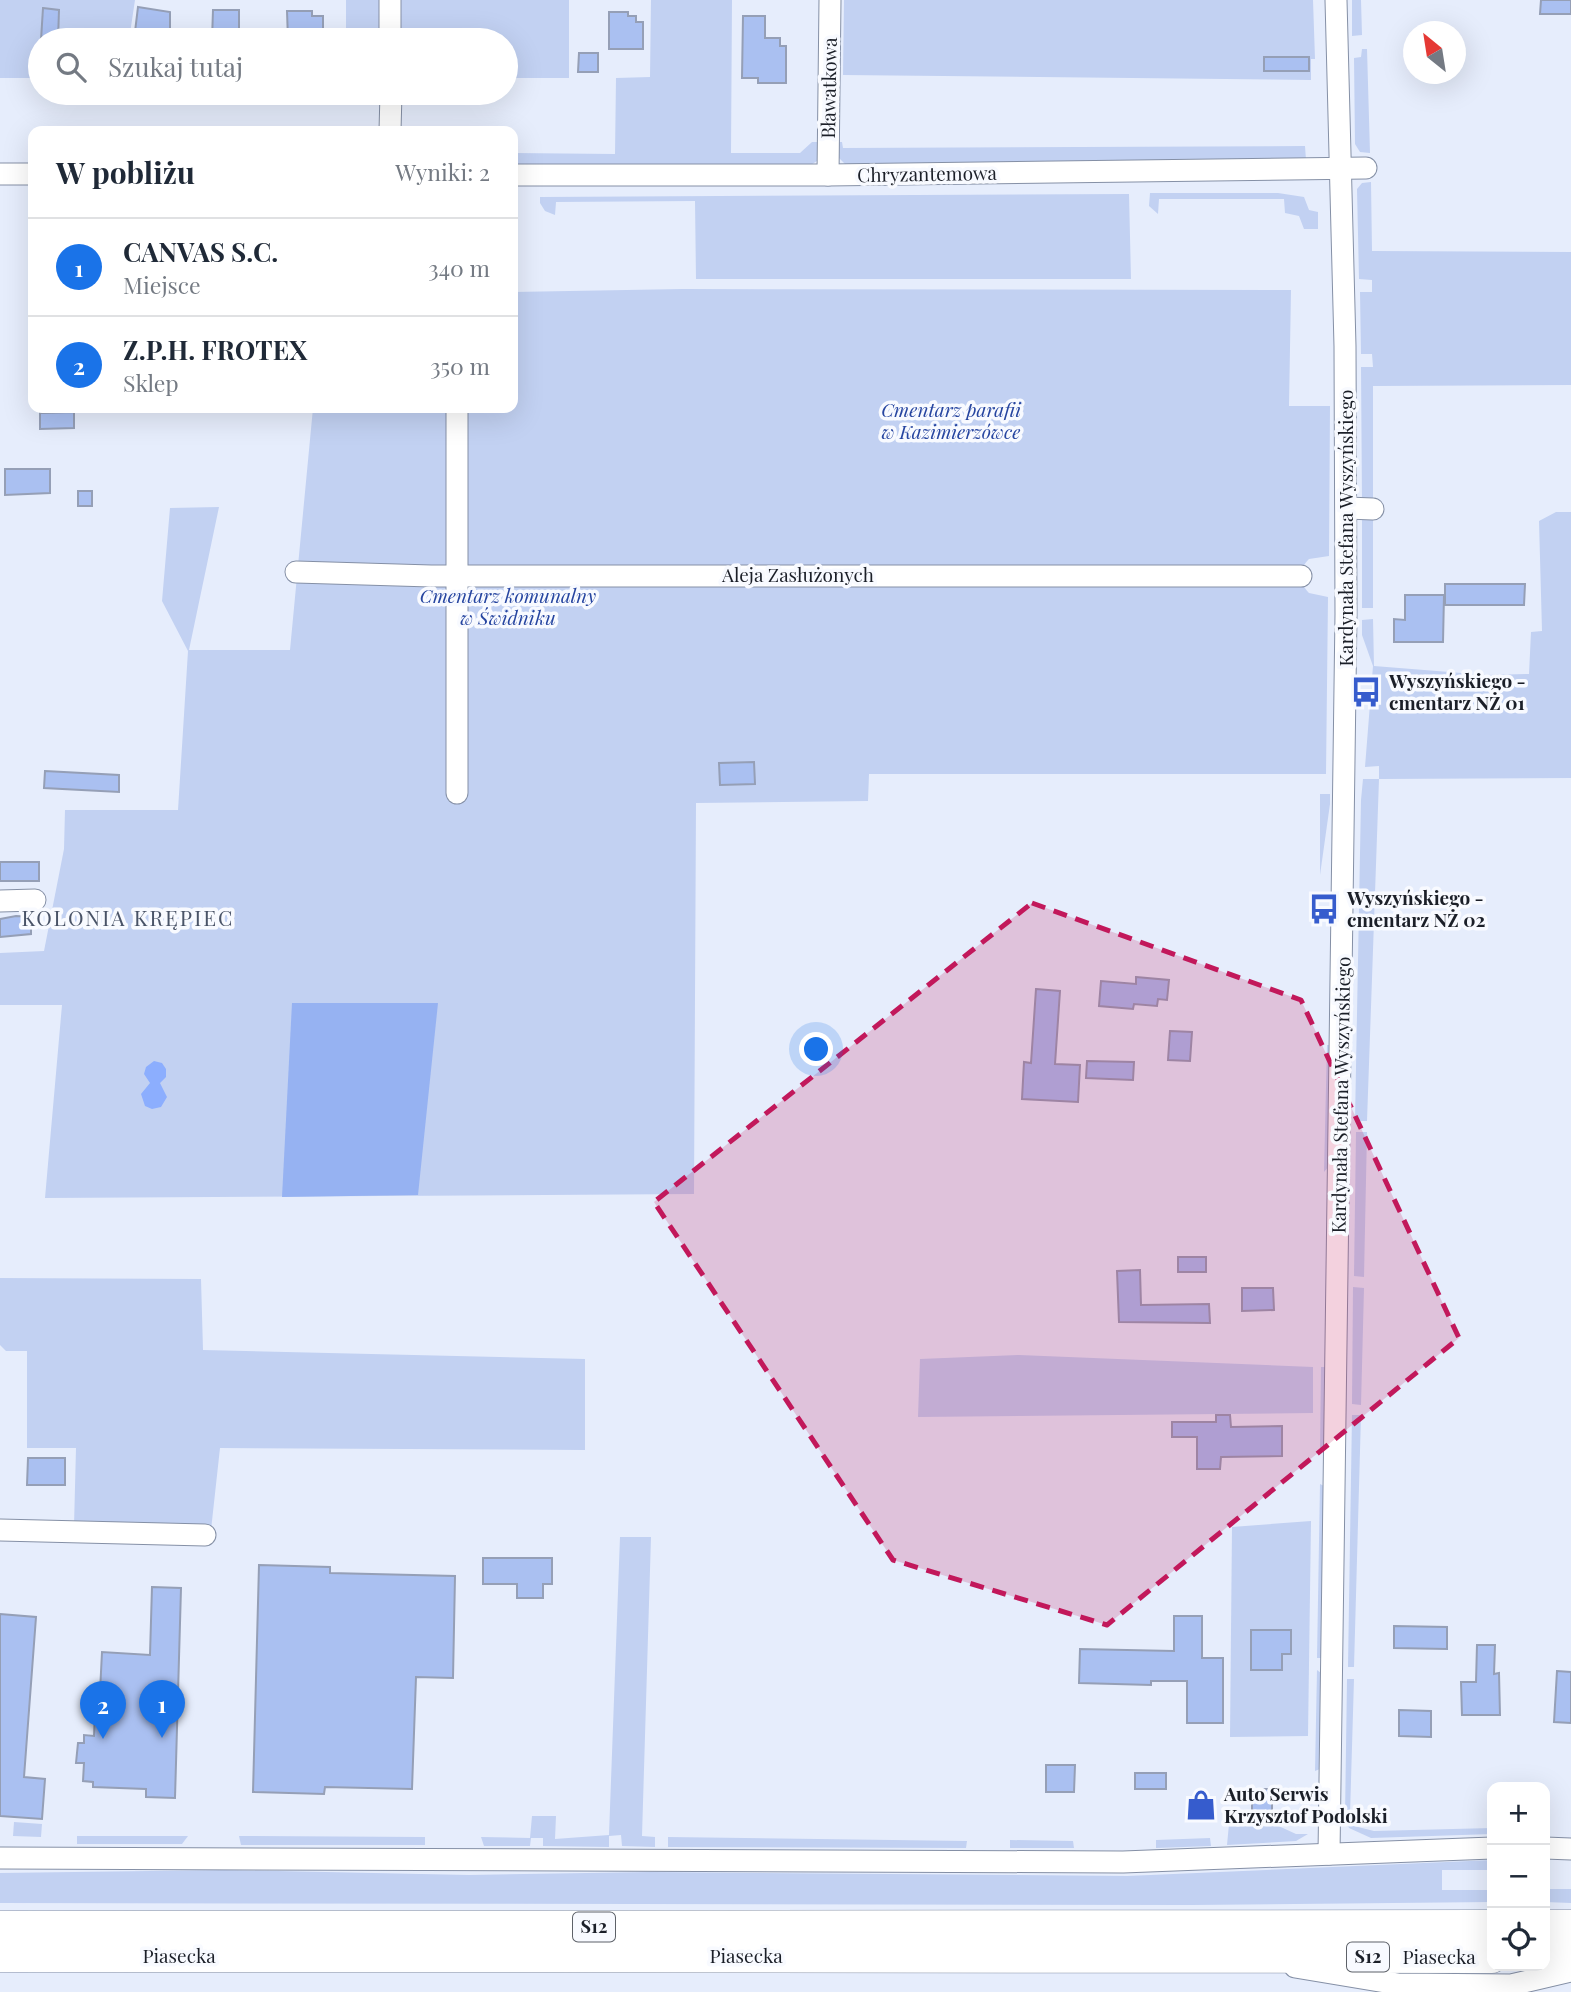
<!DOCTYPE html>
<html lang="pl">
<meta charset="utf-8">
<style>
body{margin:0;font-family:"Playfair Display",serif;background:#f6f6f7;color:#1f2937}
.controls{position:absolute;right:21px;bottom:21px;display:grid;overflow:hidden;border-radius:14px;box-shadow:0 7px 28px #0002}
.controls button{width:63px;height:63px;display:grid;place-items:center;padding:0;border:0;border-bottom:2px solid #e0e1e3;background:#fff;color:#1f2937;font:35px sans-serif}
.compass{position:absolute;left:1403px;top:21px;width:63px;height:63px;border-radius:50%;background:#fff;box-shadow:0 7px 28px #0002;rotate:330deg}
.you{position:absolute;left:817px;top:1050px;width:24px;height:24px;margin:-18px;border:5px solid #fff;border-radius:50%;background:#1a73e8;box-shadow:0 0 0 10px #1a73e833}
.badge{display:grid;place-items:center;width:46px;height:46px;border-radius:50%;background:#1a73e8;color:#fff;font-size:23px;font-weight:700}
.pin{position:absolute;translate:-50% -58px;filter:drop-shadow(0 2px 4px #0008)}
.pin::after{content:'';position:absolute;top:37px;width:24px;height:21px;background:inherit;clip-path:polygon(0 0,100% 0,50% 100%)}
.list{margin:0;padding:0;list-style:none}
h2{display:flex;justify-content:space-between;align-items:center;height:91px;margin:0;padding:0 28px;font-size:30px}
h2 small{font-size:23px;font-weight:400;color:#747a83}
.list li{display:grid;grid-template-columns:46px 1fr auto;gap:21px;align-items:center;box-sizing:border-box;height:98px;padding:0 28px;border-top:2px solid #e0e1e3}
.list b{display:block;font-size:26px;white-space:nowrap}
.list p{margin:0;font-size:23px;white-space:nowrap;color:#747a83}
.list em{font-size:23px;font-style:normal;color:#747a83}
.icon{flex:none;width:38px;height:38px;fill:none;stroke:currentColor;stroke-width:2;stroke-linecap:round;stroke-linejoin:round}
.map{position:relative;flex:none;width:1571px;height:1992px;overflow:hidden}
.search{position:absolute;background:#fff;box-shadow:0 7px 28px #0002;left:28px;top:28px;width:490px;height:77px;display:flex;align-items:center;gap:18px;box-sizing:border-box;padding:0 24px;border-radius:38px;color:#747a83;font-size:26px}
.panel{position:absolute;background:#fff;box-shadow:0 7px 28px #0002;left:28px;top:126px;width:490px;height:287px;border-radius:14px}
.map>svg:first-child{display:block}
.green{fill:#c2d1f2}
.forest{fill:#96b2f2}
.water{fill:#8caefe}
.building{fill:#aac0f1;stroke:#959fb6;stroke-width:2}
.lines{fill:none;stroke-linecap:round;stroke-linejoin:round}
.minor-casing{stroke:#8590a6;stroke-width:23}
.highway-casing{stroke:#8590a6;stroke-width:33}
.minor{stroke:#fff;stroke-width:21}
.highway{stroke:#fff;stroke-width:32}
.marked{fill:#c2185b;fill-opacity:0.2;stroke:#c2185b;stroke-width:5;stroke-dasharray:14 9;stroke-linejoin:round}
.labels{text-anchor:middle;stroke-width:7;stroke-linejoin:round;paint-order:stroke}
.shield{fill:#f8faff;stroke:#5d6168;stroke-width:2}
.shield-label{font-size:18px;font-weight:bold;fill:#1b1f28}
.street-label{font-size:19px;fill:#1b1f28;stroke:#f8faff}
.park-label{font-size:19px;font-style:italic;fill:#2645a0;stroke:#f8faff}
.poi-label{font-size:19px;font-weight:bold;fill:#1b1f28;stroke:#f8faff;text-anchor:start}
.neighbourhood-label{font-size:21px;letter-spacing:2px;fill:#495367;stroke:#f8faff}
</style>
<div class="map">
<svg width="1571" height="1992" viewBox="0 0 1571 1992">
<rect width="100%" height="100%" fill="#e6edfc"/>
<g class="green">
<path d="M0 0H135L129 40H40V78H0Z"/>
<path d="M346 0H382L383 40H346Z"/>
<path d="M399 0H569V78H506V40H398Z"/>
<path d="M651 0H732L731 153H800L812 142H821L817 161 809 166H513V153L615 154 616 78 650 77Z"/>
<path d="M844 0H1313L1315 59H1311V80L843 75Z"/>
<path d="M1352 0H1361L1362 35 1352 36Z"/>
<path d="M1362 49H1367L1370 153 1360 152 1355 144 1354 58 1361 57Z"/>
<path d="M836 142H842L843 148 1305 146 1306 160 846 165 838 157Z"/>
<path d="M1371 182 1372 251 1571 252V385L1373 386V502L1362 503 1361 367H1373L1372 354H1361L1360 292H1372V280L1359 279 1357 189 1362 183Z"/>
<path d="M1150 193H1278L1304 197 1309 210 1318 212V229H1304L1299 216 1285 213 1284 199H1159L1158 214 1149 206Z"/>
<path d="M1129 194 1131 279H696L695 201 556 202 555 215 545 211 540 203V197Z"/>
<path d="M683 289 1291 290 1289 406H1330L1329 556 1309 559C1298 570 1299 583 1309 593L1328 597 1326 774H869L868 801 696 803 694 1194 45 1198 62 1005H0V953L44 951 64 849 65 810H178L188 651 162 601 170 508 219 507 189 650H290L313 408H513V292Z"/>
<path d="M1556 512H1571V778L1379 779 1367 1121H1355L1361 800 1363 779H1379V766L1365 767 1373 666 1362 635V620L1373 619 1374 666 1487 675 1529 674 1531 632 1542 631 1539 521Z"/>
<rect x="1362" y="514" width="11" height="94"/>
<path d="M1320 794H1330V804L1320 875Z"/>
<path d="M1327 1045H1330L1329 1166 1324 1172Z"/>
<path d="M1356 1132H1367L1364 1277 1354 1276Z"/>
<path d="M0 1278 201 1279 203 1350 585 1359V1450L220 1448 211 1530 74 1526 76 1448H27V1351H6L0 1345Z"/>
<path d="M1353 1287 1364 1288 1361 1405 1352 1404Z"/>
<path d="M1019 1355 1313 1367V1413L918 1417 920 1359Z"/>
<path d="M1321 1367H1326L1325 1450 1320 1452Z"/>
<path d="M1352 1415H1361L1354 1667H1348Z"/>
<path d="M1320 1484 1324 1486 1322 1658H1317Z"/>
<path d="M1311 1521 1308 1736 1230 1737 1232 1527Z"/>
<path d="M620 1537H651L642 1836 655 1837V1847L622 1846 621 1835 609 1836V1847L543 1846V1838H531L530 1846H484L481 1837 530 1838 532 1816H556L555 1839 609 1835Z"/>
<path d="M1317 1670 1321 1673 1320 1769 1315 1771Z"/>
<path d="M1347 1679H1354L1350 1815 1354 1826 1374 1831 1492 1828V1834L1371 1838 1349 1828 1345 1817Z"/>
<path d="M14 1822 42 1824 41 1837 13 1836Z"/>
<path d="M1272 1823 1296 1834H1308L1296 1841 1227 1845 1229 1824Z"/>
<path d="M77 1836H188L182 1844H77Z"/>
<path d="M239 1836 425 1837V1845H241Z"/>
<path d="M668 1837 967 1841 966 1848 668 1847Z"/>
<path d="M1210 1838 1211 1846 1156 1848V1840Z"/>
<path d="M1010 1840 1073 1841 1074 1848H1010Z"/>
<path d="M1492 1860V1870H1442V1890H1492V1902L1191 1905 0 1903V1873L224 1870 469 1875 650 1872 1127 1876Z"/>
<path d="M1545 1889H1571V1903L1545 1902Z"/>
</g>
<path class="forest" d="M292 1003H438L418 1195 282 1197Z"/>
<path class="water" d="M154 1061 162 1063 166 1069V1077L160 1083 167 1097 161 1107 152 1109 145 1106 141 1094 150 1083 144 1074 146 1067Z"/>
<g class="building">
<path d="M1541 0H1571V14H1540Z"/>
<path d="M138 7 170 12V40H134Z"/>
<path d="M43 8 59 10 58 40H41Z"/>
<path d="M213 10H239V40H212Z"/>
<path d="M287 11H312V16H323V40H288Z"/>
<path d="M609 12H628V16H636V22H643V49H609Z"/>
<path d="M743 16H765V38H780V46H786V83H758V78H742Z"/>
<path d="M579 53H598V72H578Z"/>
<rect x="1264" y="57" width="45" height="14"/>
<path d="M74 412V428L40 429V413Z"/>
<path d="M5 469H50V493L5 495Z"/>
<rect x="78" y="491" width="14" height="15"/>
<path d="M1445 584H1525L1524 605H1445Z"/>
<path d="M1405 595H1444L1443 642H1394V619L1405 620Z"/>
<path d="M754 762 755 784 720 785 719 763Z"/>
<path d="M45 771 119 775V792L44 788Z"/>
<rect x="0" y="862" width="39" height="19"/>
<path d="M16 916 31 917V934L0 937V919Z"/>
<path d="M1136 977 1169 980 1167 1000 1158 999 1157 1006 1134 1004 1133 1009 1099 1006 1101 981 1136 984Z"/>
<path d="M1036 989 1060 991 1055 1064 1080 1065 1078 1102 1022 1099 1024 1062 1031 1063Z"/>
<path d="M1170 1031 1192 1032 1190 1061 1168 1060Z"/>
<path d="M1087 1061 1134 1062 1133 1080 1086 1078Z"/>
<rect x="1178" y="1257" width="28" height="15"/>
<path d="M1140 1270 1141 1305 1209 1304 1210 1323 1119 1322 1117 1271Z"/>
<path d="M1242 1288H1273L1274 1310 1242 1311Z"/>
<path d="M1216 1415H1230L1231 1427 1282 1426V1456L1221 1457 1220 1469H1197V1437H1172V1422H1216Z"/>
<path d="M28 1458H65V1485H27Z"/>
<path d="M483 1558H552V1584H543V1598H517V1584H483Z"/>
<path d="M259 1565 330 1567V1573L455 1576 453 1678 416 1677 412 1789 325 1787 324 1794 253 1792Z"/>
<path d="M152 1587 181 1588 175 1798 146 1797V1789L93 1787V1782L83 1781 84 1763H76L78 1743H84V1735L94 1736 95 1712H99L102 1652 150 1655Z"/>
<path d="M0 1614 36 1617 24 1777 45 1779 42 1819 0 1816Z"/>
<path d="M1174 1616H1202V1658H1223V1723H1187V1681H1151V1685L1079 1683 1080 1649 1174 1651Z"/>
<path d="M1394 1626 1447 1627V1649L1394 1648Z"/>
<path d="M1251 1630H1291V1654H1282V1670H1251Z"/>
<path d="M1477 1645H1495L1494 1674 1499 1673 1500 1715H1462L1461 1682H1476Z"/>
<path d="M1557 1671 1571 1672V1723L1554 1722Z"/>
<path d="M1399 1710 1431 1711V1737L1399 1736Z"/>
<path d="M1046 1765H1075L1074 1792H1046Z"/>
<rect x="1135" y="1773" width="31" height="16"/>
<rect x="1252" y="1789" width="20" height="34"/>
</g>
<g class="lines">
<g class="minor-casing">
<g id="minor">
<path d="M390 0V40"/>
<path d="M390 131 391 93"/>
<path d="M0 174H33"/>
<path d="M513 175H828L1366 168"/>
<path d="M828 175 830 0"/>
<path d="M1347 508 1373 509"/>
<path d="M296 572 431 576H1301"/>
<path d="M457 793V408"/>
<path d="M0 901 35 900"/>
<path d="M0 1530 205 1535"/>
<path d="M1545 1848 1571 1849"/>
<path d="M1329 1854 1346 614 1345 346 1336 0"/>
<path d="M0 1858 1123 1862 1492 1848"/>
<path d="M1295 1967 1398 1984 1511 1985 1571 1971"/>
</g>
</g>
<g class="highway-casing">
<g id="highway">
<path d="M1545 1926H1571"/>
<path d="M0 1927 1492 1926"/>
<path d="M0 1956 1492 1957"/>
<path d="M1545 1957 1571 1956"/>
</g>
</g>
<use href="#minor" class="minor"/>
<use href="#highway" class="highway"/>
</g>
<path class="marked" d="M1032 903 1301 1000 1459 1338 1107 1625 893 1560 654 1202Z"/>
<defs>
<g id="bus-bare" transform="scale(2.415)"><path d="M-5-6H5V4H4V6H2V4H-2V6H-4V4H-5ZM-3.5-4V0h7V-4ZM-3.5 1.2v1.5H-2V1.2ZM2 1.2v1.5H3.5V1.2Z" fill="#365ccd" stroke="#f8faff" stroke-width="2.5" paint-order="stroke"/></g>
<g id="shop-bare" transform="scale(2.415)"><path d="M-5-2.5h2.3a2.7 3.5 0 0 1 5.4 0H5L5.5 6h-11ZM-1.5-2.5h3a1.5 2.3 0 0 0-3 0Z" fill="#365ccd" stroke="#f8faff" stroke-width="2.5" paint-order="stroke"/></g>
</defs>
<g fill-rule="evenodd">
<use href="#bus-bare" x="1366" y="692"/>
<use href="#bus-bare" x="1324" y="909"/>
<use href="#shop-bare" x="1201" y="1805"/>
</g>
<g class="labels">
<g class="shield">
<rect x="573" y="1912.5" width="42" height="29" rx="5"/>
<rect x="1347" y="1942.5" width="42" height="29" rx="5"/>
</g>
<g class="shield-label">
<text x="594" y="1933">S12</text>
<text x="1368" y="1963">S12</text>
</g>
<g class="street-label">
<text transform="translate(829 88) rotate(-89)" y="7">Bławatkowa</text>
<text transform="translate(927 174) rotate(-1)" y="7">Chryzantemowa</text>
<text transform="translate(1346 528) rotate(-90)" y="7">Kardynała Stefana Wyszyńskiego</text>
<text x="798" y="582">Aleja Zasłużonych</text>
<text transform="translate(1341 1095) rotate(-89)" y="7">Kardynała Stefana Wyszyńskiego</text>
<text x="179" y="1963">Piasecka</text>
<text x="746" y="1963">Piasecka</text>
<text x="1439" y="1964">Piasecka</text>
</g>
<g class="park-label">
<text x="951" y="417">Cmentarz parafii<tspan x="951" dy="22">w Kazimierzówce</tspan></text>
<text x="508" y="603">Cmentarz komunalny<tspan x="508" dy="22">w Świdniku</tspan></text>
</g>
<g class="poi-label">
<text x="1389" y="688">Wyszyńskiego -<tspan x="1389" dy="22">cmentarz NŻ 01</tspan></text>
<text x="1347" y="905">Wyszyńskiego -<tspan x="1347" dy="22">cmentarz NŻ 02</tspan></text>
<text x="1224" y="1801">Auto Serwis<tspan x="1224" dy="22">Krzysztof Podolski</tspan></text>
</g>
<g class="neighbourhood-label">
<text x="128" y="926">KOLONIA KRĘPIEC</text>
</g>
</g>
</svg>
<div class="controls">
<button>+</button>
<button>−</button>
<button><svg class="icon" aria-label="locate" viewBox="0 0 24 24"><circle cx="12" cy="12" r="6"/><path d="M12 2v4M12 18v4M2 12h4M18 12h4"/></svg></button>
</div>
<svg class="compass" viewBox="-18 -18 36 36"><path d="M0-13l5 13h-10z" fill="#e53935"/><path d="M0 13l5-13h-10z" fill="#747a83"/></svg>
<div class="you"></div>
<div class="pin badge" style="left:162px;top:1738px">1</div>
<div class="pin badge" style="left:103px;top:1739px">2</div>
<div class="search"><svg class="icon" aria-label="search" viewBox="0 0 24 24"><circle cx="10" cy="10" r="6"/><path d="M15 15l6 6"/></svg>Szukaj tutaj</div>
<section class="panel">
<h2>W pobliżu<small>Wyniki: 2</small></h2>
<ul class="list">
<li><span class="badge">1</span><div><b>CANVAS S.C.</b><p>Miejsce</p></div><em>340 m</em></li>
<li><span class="badge">2</span><div><b>Z.P.H. FROTEX</b><p>Sklep</p></div><em>350 m</em></li>
</ul>
</section>
</div>
